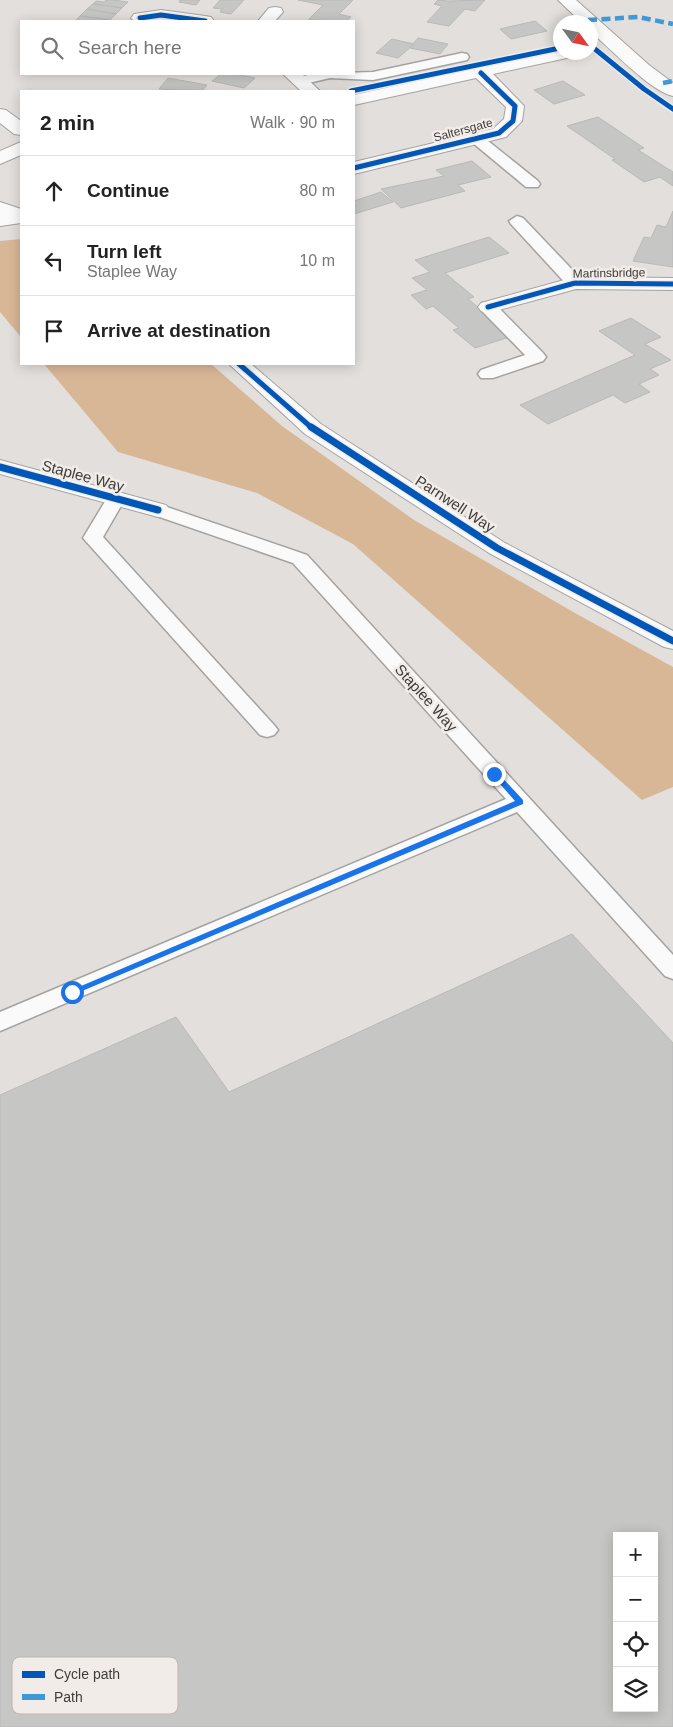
<!DOCTYPE html>
<meta charset="utf-8">
<style>
body{margin:0;font-family:Helvetica,sans-serif;background:#f2f2f2;color:#222}
.controls{position:absolute;right:15px;bottom:15px;display:grid;overflow:hidden;border-radius:0px;box-shadow:0 2px 12px #0003}
.controls button{width:45px;height:45px;display:grid;place-items:center;padding:0;border:0;border-bottom:1px solid #e0e0e0;background:#fff;color:#222;font:25px sans-serif}
.compass{position:absolute;left:553px;top:15px;width:45px;height:45px;border-radius:50%;background:#fff;box-shadow:0 2px 12px #0003;rotate:123deg}
.stop{position:absolute;width:15px;height:15px;margin:-11px;border:4px solid #1a73e8;border-radius:50%;background:#fff}
.stop.end{background:#1a73e8;border-color:#fff;box-shadow:0 1px 5px #0008}
.list{margin:0;padding:0;list-style:none}
h2{display:flex;justify-content:space-between;align-items:center;height:65px;margin:0;padding:0 20px;font-size:21px}
h2 small{font-size:16px;font-weight:400;color:#767676}
.list li{display:grid;grid-template-columns:32px 1fr auto;gap:15px;align-items:center;box-sizing:border-box;height:70px;padding:0 20px;border-top:1px solid #e0e0e0}
.list b{display:block;font-size:19px;white-space:nowrap}
.list p{margin:0;font-size:16px;white-space:nowrap;color:#767676}
.list em{font-size:16px;font-style:normal;color:#767676}
.icon{flex:none;width:28px;height:28px;fill:none;stroke:currentColor;stroke-width:2;stroke-linecap:round;stroke-linejoin:round}
.map{position:relative;flex:none;width:673px;height:1727px;overflow:hidden}
.search{position:absolute;background:#fff;box-shadow:0 2px 12px #0003;left:20px;top:20px;width:335px;height:55px;display:flex;align-items:center;gap:12px;box-sizing:border-box;padding:0 18px;border-radius:0px;color:#767676;font-size:19px}
.panel{position:absolute;background:#fff;box-shadow:0 2px 12px #0003;left:20px;top:90px;width:335px;height:275px;border-radius:0px}
.map>svg:first-child{display:block}
.forest{fill:#d8b796}
.building{fill:#c6c6c5;stroke:#b9b9b8;fill-rule:evenodd}
.lines{fill:none;stroke-linecap:round;stroke-linejoin:round}
.service-casing{stroke:#a5a3a1;stroke-width:3}
.minor-casing{stroke:#a5a3a1;stroke-width:2}
.tertiary-casing{stroke:#a5a3a1;stroke-width:2}
.service{fill:#fbfafa;fill-rule:evenodd}
.minor{fill:#fbfafa;fill-rule:evenodd}
.tertiary{fill:#fbfafa;fill-rule:evenodd}
.quiet{stroke:#3f99d9;stroke-width:4.5;stroke-dasharray:9 4.5;stroke-linecap:butt}
.cycleway-far1-casing{stroke:#f1ece7;stroke-width:8}
.cycleway-casing{stroke:#f1ece7;stroke-width:10}
.cycleway-far1{stroke:#0057b8;stroke-width:5}
.cycleway{stroke:#0057b8;stroke-width:7}
.route{fill:#1a73e8}
.labels{text-anchor:middle;stroke-width:5;stroke-linejoin:round;paint-order:stroke}
.far-street-label{font-size:12px;fill:#3e3c3a;stroke:#f1ece7}
.street-label{font-size:15px;fill:#3e3c3a;stroke:#f1ece7}
.key{fill:#f1ece7;stroke:#bbb7b3;stroke-width:1}
.key-label{font-size:14px;fill:#3e3c3a}
</style>
<div class="map">
<svg width="673" height="1727" viewBox="0 0 673 1727">
<rect width="100%" height="100%" fill="#e2dfdc"/>
<g class="forest">
<path d="M21 239V337L0 312V241Z"/>
<path d="M44 364H211L282 426 414 520 575 613 673 667V787L642 800 353 544 257 493 118 452Z"/>
</g>
<g class="building">
<path d="M106 0H113L128 2 122 8 93 4 96 1 104 2Z"/>
<path d="M180 0H200L196 5 179 2Z"/>
<path d="M220 0H244L231 14 220 12 222 9 213 8Z"/>
<path d="M298 0H353L339 14 351 17 346 21 308 20 323 5Z"/>
<path d="M438 0 448 1 485 0 475 11 465 9 449 26 427 22 442 6 434 4Z"/>
<path d="M93 4 122 8 116 14 87 9Z"/>
<path d="M87 9 116 14 110 20 80 16Z"/>
<path d="M80 16 110 20 75 21Z"/>
<path d="M535 21 547 31 511 39 500 29Z"/>
<path d="M418 38 448 44 440 54 410 48Z"/>
<path d="M392 39 414 44 398 58 376 53Z"/>
<path d="M221 74H235L255 78 244 88 212 81Z"/>
<path d="M168 78 207 85 202 91 159 89Z"/>
<path d="M563 81 585 95 554 104 534 90Z"/>
<path d="M598 117 644 148 638 150 673 172V186L660 177 644 182 612 160 615 159 567 126Z"/>
<path d="M472 161 491 177 458 185 465 191 401 208 381 189 444 176 436 170Z"/>
<path d="M381 192 393 202 354 214V201Z"/>
<path d="M673 211V267L633 261 644 237 651 238 657 225 666 227Z"/>
<path d="M489 237 509 253 445 273 474 297 468 299 513 336 475 348 453 330 459 328 433 306 426 309 411 295 427 290 412 278 430 272 415 260Z"/>
<path d="M631 318 661 337 645 344 671 360 650 369 659 375 639 384 650 392 625 403 613 395 548 424 520 405 635 355 599 331Z"/>
<path d="M572 934 673 1043V1727H0V1095L176 1017 229 1092ZM617 1536H654V1708H617Z"/>
</g>
<g class="lines">
<g class="service-casing">
<g id="service">
<path d="M462 53 467 54 469 57 467 60 373 80 330 78 300 85 293 81 295 78 312 74 373 72Z"/>
<path d="M478 135 483 137 538 181 540 184 538 187H526L473 143 470 140 473 137Z"/>
<path d="M517 216 523 218 581 279 583 283 581 287H569L511 224 509 221Z"/>
<path d="M488 302 494 303 543 353 546 357 543 361 493 378H481L478 374 481 370 525 355 482 311 480 307 482 303Z"/>
<path d="M116 493 123 495 125 499 103 537 274 725 278 730 274 735 267 737 260 735 83 538 109 495Z"/>
<path d="M158 504 307 555 673 955V979L665 976 517 812 0 1031V1012L506 799 293 563 151 514 149 510 151 506Z"/>
</g>
</g>
<g class="minor-casing">
<g id="minor">
<path d="M558 0H576L649 65 673 83V96C650 91 610 48 590 31V22H581Z"/>
<path d="M275 7 281 8 283 12 275 21H258L269 8Z"/>
<path d="M161 10 205 16 211 17 214 21H134L131 18 134 14Z"/>
<path d="M560 49V52H578L576 56 493 74 524 106 522 121 506 137 354 174V162L493 129 504 119 506 107 476 78 354 105V95Z"/>
<path d="M283 74H302L320 91H301Z"/>
<path d="M21 211V223L0 226V214Z"/>
<path d="M575 277 673 278V290L576 289 488 313 481 311 478 307 481 303Z"/>
<path d="M0 460 166 505 170 510 166 515 158 517 0 474Z"/>
</g>
</g>
<g class="tertiary-casing">
<g id="tertiary">
<path d="M0 109 6 110 21 121V135L14 134 0 123Z"/>
<path d="M21 142V155L0 164V151Z"/>
<path d="M0 202 21 209V222L0 215Z"/>
<path d="M229 364H251L321 424 505 543 673 631V649L664 647 489 553 305 434Z"/>
</g>
</g>
<use href="#service" class="service"/>
<use href="#minor" class="minor"/>
<use href="#tertiary" class="tertiary"/>
<g class="quiet">
<path d="M588 20 638 17 673 24"/>
<path d="M663 83 673 81"/>
</g>
<g class="cycleway-far1-casing">
<g id="cycleway-far1">
<path d="M140 18 161 15 205 21"/>
<path d="M590 45 644 89 673 109"/>
<path d="M351 91 560 48"/>
<path d="M354 168 499 133 513 121 515 106 481 73"/>
<path d="M488 307 575 283 673 284"/>
<path d="M239 364 312 428"/>
</g>
</g>
<g class="cycleway-casing">
<g id="cycleway">
<path d="M311 427 497 548 673 641"/>
<path d="M0 467 158 510"/>
</g>
</g>
<use href="#cycleway-far1" class="cycleway-far1"/>
<use href="#cycleway" class="cycleway"/>
</g>
<path class="route" d="M492 772H497L523 800V804L75 994 72 995 67 992 515 801 492 775Z"/>
<g class="labels">
<g class="far-street-label">
<text transform="translate(463 130) rotate(-15)" y="4">Saltersgate</text>
<text transform="translate(609 273) rotate(-1)" y="4">Martinsbridge</text>
</g>
<g class="street-label">
<text transform="translate(83 476) rotate(15)" y="5">Staplee Way</text>
<text transform="translate(455 504) rotate(33)" y="5">Parnwell Way</text>
<text transform="translate(426 698) rotate(48)" y="5">Staplee Way</text>
</g>
</g>
<rect x="12" y="1657" width="166" height="57" rx="8" class="key"/>
<rect x="22" y="1671" width="23" height="7" fill="#0057b8"/>
<rect x="22" y="1694" width="23" height="6" fill="#3f99d9"/>
<g class="key-label">
<text x="54" y="1679">Cycle path</text>
<text x="54" y="1702">Path</text>
</g>
</svg>
<div class="controls">
<button>+</button>
<button>−</button>
<button><svg class="icon" aria-label="locate" viewBox="0 0 24 24"><circle cx="12" cy="12" r="6"/><path d="M12 2v4M12 18v4M2 12h4M18 12h4"/></svg></button>
<button><svg class="icon" aria-label="layers" viewBox="0 0 24 24"><path d="M12 4l9 5-9 5-9-5zM3 14l9 5 9-5"/></svg></button>
</div>
<svg class="compass" viewBox="-18 -18 36 36"><path d="M0-13l5 13h-10z" fill="#e53935"/><path d="M0 13l5-13h-10z" fill="#767676"/></svg>
<div class="stop" style="left:72px;top:992px"></div>
<div class="stop end" style="left:494px;top:774px"></div>
<div class="search"><svg class="icon" aria-label="search" viewBox="0 0 24 24"><circle cx="10" cy="10" r="6"/><path d="M15 15l6 6"/></svg>Search here</div>
<section class="panel">
<h2>2 min<small>Walk · 90 m</small></h2>
<ul class="list">
<li><svg class="icon" aria-label="ahead" viewBox="0 0 24 24"><path d="M12 20V5M6 11l6-6 6 6"/></svg><div><b>Continue</b></div><em>80 m</em></li>
<li><svg class="icon" aria-label="left" viewBox="0 0 24 24"><path d="M17 20v-9H6M10 6l-5 5 5 5"/></svg><div><b>Turn left</b><p>Staplee Way</p></div><em>10 m</em></li>
<li><svg class="icon" aria-label="arrive" viewBox="0 0 24 24"><path d="M6 21V4h12l-3 4 3 4H6"/></svg><div><b>Arrive at destination</b></div></li>
</ul>
</section>
</div>
